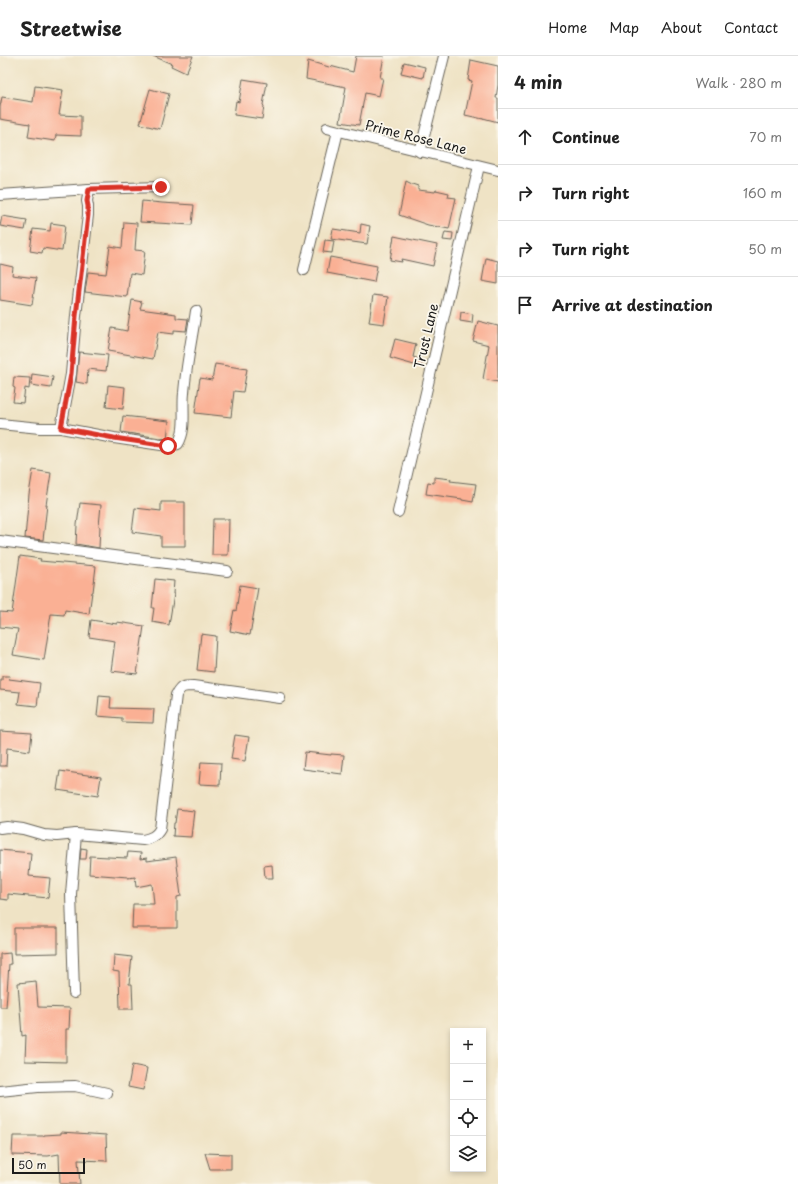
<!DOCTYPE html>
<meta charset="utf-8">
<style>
body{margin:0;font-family:"Playpen Sans",sans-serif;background:#f6f6f6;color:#222}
.controls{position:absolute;right:12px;bottom:12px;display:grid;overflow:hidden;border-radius:0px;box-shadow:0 2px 6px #0003}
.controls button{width:36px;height:36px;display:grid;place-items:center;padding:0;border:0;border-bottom:1px solid #e0e0e0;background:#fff;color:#222;font:20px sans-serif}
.scale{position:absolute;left:12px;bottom:10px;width:73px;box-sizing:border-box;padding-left:4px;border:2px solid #1c1c1c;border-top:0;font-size:11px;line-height:14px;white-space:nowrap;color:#1c1c1c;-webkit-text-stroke:3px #fbf7ec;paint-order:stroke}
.stop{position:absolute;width:12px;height:12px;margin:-9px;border:3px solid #d93025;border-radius:50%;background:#fff}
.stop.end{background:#d93025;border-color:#fff;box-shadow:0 1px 4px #0008}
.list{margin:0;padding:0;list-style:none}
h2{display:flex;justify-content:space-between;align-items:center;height:52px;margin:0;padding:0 16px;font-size:17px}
h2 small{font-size:13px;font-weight:400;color:#767676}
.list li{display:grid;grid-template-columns:26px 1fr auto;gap:12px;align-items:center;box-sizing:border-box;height:56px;padding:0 16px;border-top:1px solid #e0e0e0}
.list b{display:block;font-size:15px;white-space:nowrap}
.list em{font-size:13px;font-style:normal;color:#767676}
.icon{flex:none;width:22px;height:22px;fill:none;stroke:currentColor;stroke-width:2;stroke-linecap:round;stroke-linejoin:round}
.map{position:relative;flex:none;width:498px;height:1128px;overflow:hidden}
header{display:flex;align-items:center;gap:24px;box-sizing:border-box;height:56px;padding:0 20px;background:#fff;border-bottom:1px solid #e0e0e0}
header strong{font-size:19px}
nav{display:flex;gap:22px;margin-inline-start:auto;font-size:14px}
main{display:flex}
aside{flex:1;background:#fff}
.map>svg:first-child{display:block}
.building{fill:#fab094}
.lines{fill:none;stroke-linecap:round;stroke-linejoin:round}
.minor-casing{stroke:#666257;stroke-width:12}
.minor{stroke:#fff;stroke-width:10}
.route{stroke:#d93025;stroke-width:5}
.labels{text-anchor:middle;stroke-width:3.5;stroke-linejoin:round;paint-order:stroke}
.street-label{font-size:13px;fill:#1c1c1c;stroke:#fbf7ec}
</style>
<header>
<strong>Streetwise</strong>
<nav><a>Home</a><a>Map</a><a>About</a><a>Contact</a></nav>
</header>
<main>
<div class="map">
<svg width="498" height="1128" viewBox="0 0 498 1128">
<rect width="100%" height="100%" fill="#fbf7ec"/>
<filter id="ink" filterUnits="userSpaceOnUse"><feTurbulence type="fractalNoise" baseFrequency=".025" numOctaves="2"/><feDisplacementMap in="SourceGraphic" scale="8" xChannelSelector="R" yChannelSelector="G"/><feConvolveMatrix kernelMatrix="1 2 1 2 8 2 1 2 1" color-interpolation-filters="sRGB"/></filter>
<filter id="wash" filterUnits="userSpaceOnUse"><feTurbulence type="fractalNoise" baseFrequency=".012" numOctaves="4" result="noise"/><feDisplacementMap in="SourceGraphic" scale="16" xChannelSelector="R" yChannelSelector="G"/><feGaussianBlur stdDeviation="0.9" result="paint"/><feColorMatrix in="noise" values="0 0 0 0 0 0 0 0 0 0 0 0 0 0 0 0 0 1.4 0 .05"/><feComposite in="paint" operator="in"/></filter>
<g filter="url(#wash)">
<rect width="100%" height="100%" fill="#efe3c5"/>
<g id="blocks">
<g class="building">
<path d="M153 0H193L186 17 171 10 172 8Z"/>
<path d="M356 0H384L380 22H383L379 40 365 37 359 69 340 66 346 31 306 23 308 5 329 11 330 10 353 16Z"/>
<path d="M471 4 498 10V29L496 42H498V66L483 62V63L465 59 472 25 468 24Z"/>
<path d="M404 6 425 11 423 22 401 17Z"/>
<path d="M243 23 267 27 263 49 264 50 262 63 234 59 236 45 239 46Z"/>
<path d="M35 30 63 34 59 59 81 60V80L56 79 55 85 28 81 30 68 0 63V51L2 41 33 46Z"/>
<path d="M150 33 169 38 160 73 140 68Z"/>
<path d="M406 125 412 128 418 130V134L435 136 436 134 449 137 448 141 456 142 449 173 428 169 399 159Z"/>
<path d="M142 145 162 147 194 149 192 169 140 166Z"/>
<path d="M2 160 27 164 25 174 0 170Z"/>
<path d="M124 166 137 167 135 194 145 195 142 219 130 217 127 241 85 236 88 216 106 218 110 190 122 192Z"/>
<path d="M51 167 65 169 62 195 43 192 42 197 30 195 33 173 50 175Z"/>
<path d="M361 168 370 170 367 188 331 183 333 173 360 177Z"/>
<path d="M445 176 453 177 452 185 443 184Z"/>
<path d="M394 180 437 189 433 210 401 203 402 206 390 204Z"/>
<path d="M325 184 334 185 332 197 323 196Z"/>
<path d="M330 201 377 210 374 226 327 217Z"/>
<path d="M486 202 498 205V228L482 225Z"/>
<path d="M0 208 13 211 12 219 36 222 32 249 0 244Z"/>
<path d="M373 239 388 241 384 268 369 266Z"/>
<path d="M132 244 142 246 140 253 176 258V262L188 263 186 275 174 274V278L158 276 153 303 108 295 112 272 127 275Z"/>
<path d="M461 256 473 258 472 267 460 265Z"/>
<path d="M478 265 498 270V326L483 323 489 289 473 285Z"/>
<path d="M395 283 416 288 413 301 423 304 421 311 390 302Z"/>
<path d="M79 296 108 299 106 315 88 313 87 328 76 326Z"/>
<path d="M215 308 247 313 243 336 234 335 231 361 195 357 200 322 212 324Z"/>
<path d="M32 318 53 321 51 332 31 329Z"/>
<path d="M14 321 30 322 29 333 25 332 23 347 13 346 15 332 13 331Z"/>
<path d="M108 329 125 331 123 353 106 351Z"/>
<path d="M123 360 169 365 167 383 121 376Z"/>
<path d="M33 414 51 417 46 449H47L43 484 25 482 29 438Z"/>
<path d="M434 421 451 423 450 425 476 428 473 446 462 444V443L426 438 428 426 434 427Z"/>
<path d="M161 446H185V490H161V480L132 476 135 452 161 455Z"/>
<path d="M80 447 101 449 99 470H100L99 492 76 488 77 469Z"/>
<path d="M213 463H229L228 499H212Z"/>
<path d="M20 500 41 503 40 505 96 510 93 536H92L89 558 65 554 64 559 51 558 44 604 13 599 18 573 0 571V556L12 557Z"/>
<path d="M155 523 174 525 173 538H174L169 569 152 566 154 552H152Z"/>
<path d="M240 529 258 532 250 579 230 575 234 554 236 555Z"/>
<path d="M91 564 117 568V566L144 570 137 618 111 615 115 585 89 581Z"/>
<path d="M201 578 216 580 214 616 197 614Z"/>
<path d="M2 620H10L9 623 40 627 37 650 18 648 20 636 0 634V624H2Z"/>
<path d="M99 640 111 641 110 652 154 653 153 667 122 666V662L97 660Z"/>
<path d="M0 675 32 677 30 695 7 692 6 710H0Z"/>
<path d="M235 679 249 681 245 705 231 703Z"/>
<path d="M305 696 331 699V698L344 699 342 718 303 713Z"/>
<path d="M201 706 221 707 220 729 199 728Z"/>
<path d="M60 715 101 721 98 740 57 734Z"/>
<path d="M177 753 194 755 191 781 173 780 174 767H175Z"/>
<path d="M81 792 87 793 86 803H80Z"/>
<path d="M0 794 31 797 29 820 50 822 48 842 8 838V844L0 843Z"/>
<path d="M128 796 141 797 140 803 147 802V805L176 801 181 840 177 841V872H132L133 848H154L152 828 136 831 135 821 128 822V821L89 818 90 800 127 802Z"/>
<path d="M272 809 273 822H265L264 810Z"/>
<path d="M14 872H58V897L14 898Z"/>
<path d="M10 897 11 908H9L6 951H0V898Z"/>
<path d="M114 899 132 901 129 928H132L133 953H120L119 916 113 915Z"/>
<path d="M36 925 38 951 70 952 69 973H66V1006L25 1005 26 979 22 980 18 927Z"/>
<path d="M132 1009 147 1012 143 1034 128 1031Z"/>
<path d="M61 1076 106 1079 107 1105 78 1104 80 1128H60L59 1098 48 1100 12 1099 13 1080H44V1079L61 1078Z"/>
<path d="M205 1097 231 1098V1113H210Z"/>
</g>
</g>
</g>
<g filter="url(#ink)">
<use href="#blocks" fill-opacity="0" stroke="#666257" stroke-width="1"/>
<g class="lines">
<g class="minor-casing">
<g id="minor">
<path d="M327 72 498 114"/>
<path d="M420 96 444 0"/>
<path d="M0 139 89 133"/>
<path d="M304 214 338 75"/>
<path d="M0 368 40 372H61L71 318 76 260 88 159V150L87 145 89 133 161 131"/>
<path d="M61 372 114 382 168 390 178 388C187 373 182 354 184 337 186 310 192 282 196 255"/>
<path d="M398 456 479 110"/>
<path d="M0 485 227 515"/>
<path d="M0 772 7 771 23 773 44 779 57 780 76 778 143 784C152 782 156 780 160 773L176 639C181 630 183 630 193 630L280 642"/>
<path d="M74 937 71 838 76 778"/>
<path d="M0 1035 38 1031 75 1030 107 1037"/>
</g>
</g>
<use href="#minor" class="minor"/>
</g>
</g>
<g class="lines" filter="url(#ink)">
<path class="route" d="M161 131 89 133 87 145 88 150V159L76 260 71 318 61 372 114 382 168 390"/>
</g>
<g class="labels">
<g class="street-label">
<text transform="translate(416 81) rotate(14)" y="5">Prime Rose Lane</text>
<text transform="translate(426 280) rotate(-77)" y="5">Trust Lane</text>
</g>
</g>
</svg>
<div class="controls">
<button>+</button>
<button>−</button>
<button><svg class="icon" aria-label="locate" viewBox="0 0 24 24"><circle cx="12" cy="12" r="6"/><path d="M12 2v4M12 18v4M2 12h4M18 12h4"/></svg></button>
<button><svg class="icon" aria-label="layers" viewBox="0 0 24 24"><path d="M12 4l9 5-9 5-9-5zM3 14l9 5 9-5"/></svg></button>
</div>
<div class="scale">50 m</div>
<div class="stop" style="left:168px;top:390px"></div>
<div class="stop end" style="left:161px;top:131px"></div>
</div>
<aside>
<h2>4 min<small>Walk · 280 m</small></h2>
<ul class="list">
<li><svg class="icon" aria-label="ahead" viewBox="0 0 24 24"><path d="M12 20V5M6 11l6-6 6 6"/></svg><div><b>Continue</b></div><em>70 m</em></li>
<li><svg class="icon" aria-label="right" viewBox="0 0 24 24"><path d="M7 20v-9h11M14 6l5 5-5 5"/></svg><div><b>Turn right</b></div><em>160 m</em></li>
<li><svg class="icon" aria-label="right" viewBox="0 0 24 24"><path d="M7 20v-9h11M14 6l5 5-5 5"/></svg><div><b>Turn right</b></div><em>50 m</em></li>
<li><svg class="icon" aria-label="arrive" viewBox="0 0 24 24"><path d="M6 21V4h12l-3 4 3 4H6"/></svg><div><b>Arrive at destination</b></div></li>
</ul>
</aside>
</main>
